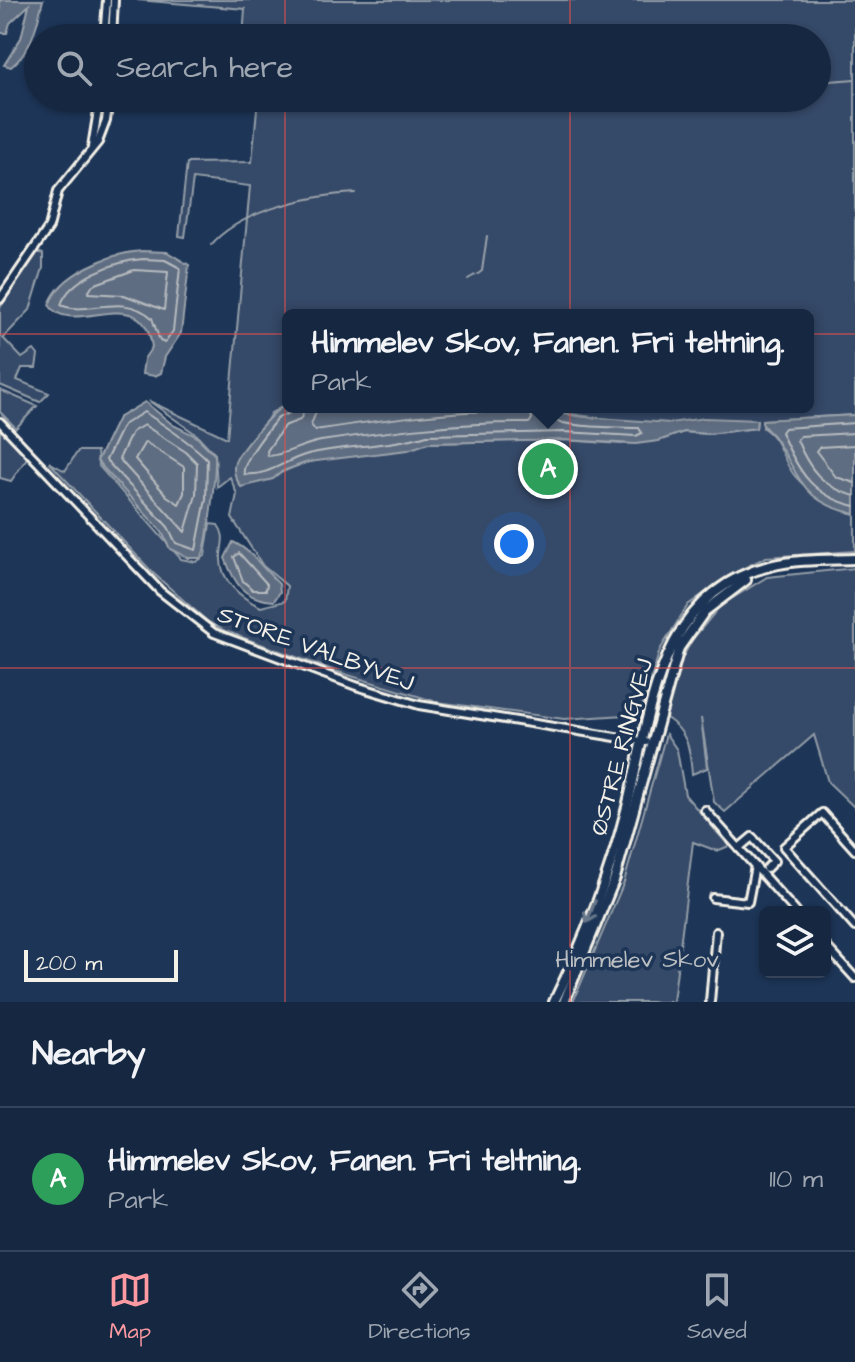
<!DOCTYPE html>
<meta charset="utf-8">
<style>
body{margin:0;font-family:"Architects Daughter",sans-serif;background:#23344c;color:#f1f3f6}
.controls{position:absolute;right:24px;bottom:24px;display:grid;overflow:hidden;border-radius:12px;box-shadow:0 2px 6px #0004}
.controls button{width:72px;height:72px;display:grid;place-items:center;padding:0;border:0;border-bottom:2px solid #35445a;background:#162841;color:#f1f3f6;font:40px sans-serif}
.scale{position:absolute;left:24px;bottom:20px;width:154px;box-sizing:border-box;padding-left:8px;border:4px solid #f4f1e8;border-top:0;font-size:22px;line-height:28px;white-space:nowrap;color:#f4f1e8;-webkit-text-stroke:6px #1d3557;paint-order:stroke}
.you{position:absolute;left:514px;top:544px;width:28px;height:28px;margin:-20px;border:6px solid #fff;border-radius:50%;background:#1a73e8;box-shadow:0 0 0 12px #1a73e833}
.badge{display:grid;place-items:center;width:52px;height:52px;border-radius:50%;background:#ff9aa2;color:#fff;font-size:26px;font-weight:700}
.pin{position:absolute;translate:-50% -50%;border:4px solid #fff;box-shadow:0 2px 8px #0006}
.popup{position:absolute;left:282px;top:309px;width:532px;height:104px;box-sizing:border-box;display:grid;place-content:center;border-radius:12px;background:#162841;filter:drop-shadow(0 2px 6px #0005);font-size:26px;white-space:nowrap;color:#9ea6b1}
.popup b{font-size:30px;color:#f1f3f6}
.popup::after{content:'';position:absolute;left:50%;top:100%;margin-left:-16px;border:16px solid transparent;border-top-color:#162841}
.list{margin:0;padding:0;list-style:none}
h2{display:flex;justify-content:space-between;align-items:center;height:104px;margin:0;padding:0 32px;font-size:34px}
h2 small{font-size:26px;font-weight:400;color:#9ea6b1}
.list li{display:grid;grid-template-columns:52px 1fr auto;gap:24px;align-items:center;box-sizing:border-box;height:144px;padding:0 32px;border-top:2px solid #35445a}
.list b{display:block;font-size:30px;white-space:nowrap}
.list p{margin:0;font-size:26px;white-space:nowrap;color:#9ea6b1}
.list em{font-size:26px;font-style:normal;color:#9ea6b1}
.icon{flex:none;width:44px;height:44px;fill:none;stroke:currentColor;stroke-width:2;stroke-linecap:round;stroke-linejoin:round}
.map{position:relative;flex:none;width:855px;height:1002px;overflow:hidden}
.search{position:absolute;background:#162841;box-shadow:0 2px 6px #0004;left:24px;right:24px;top:24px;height:88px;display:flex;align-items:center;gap:20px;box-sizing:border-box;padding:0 28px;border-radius:44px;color:#9ea6b1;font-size:30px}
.sheet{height:248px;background:#162841}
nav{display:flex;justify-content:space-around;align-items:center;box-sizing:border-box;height:112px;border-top:2px solid #35445a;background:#162841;font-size:22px;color:#9ea6b1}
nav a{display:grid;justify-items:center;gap:4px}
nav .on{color:#ff9aa2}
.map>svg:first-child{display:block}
.green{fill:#354a67;stroke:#949ea8;stroke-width:2;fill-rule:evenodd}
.water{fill:#5e6d82;stroke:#9aa2ab;stroke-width:2}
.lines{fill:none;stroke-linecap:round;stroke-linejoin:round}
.shore{stroke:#b8bcbf;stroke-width:2}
.stream{stroke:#9aa2ab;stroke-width:2}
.minor-casing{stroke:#f4f1e8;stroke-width:12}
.major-casing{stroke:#f4f1e8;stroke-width:14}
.minor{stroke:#1d3557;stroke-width:6}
.major{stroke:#1d3557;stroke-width:8}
.oneway{stroke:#68778a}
.grid{fill:none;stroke:#dc504e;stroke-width:2;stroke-opacity:0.55}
.labels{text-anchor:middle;stroke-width:7;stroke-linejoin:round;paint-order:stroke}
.street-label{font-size:24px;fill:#f4f1e8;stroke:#1d3557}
.park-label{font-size:24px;fill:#bbbfc1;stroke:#1d3557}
</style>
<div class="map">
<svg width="855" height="1002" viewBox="0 0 855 1002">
<rect width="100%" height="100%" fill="#1d3557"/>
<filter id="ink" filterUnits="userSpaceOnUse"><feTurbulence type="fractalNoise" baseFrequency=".0125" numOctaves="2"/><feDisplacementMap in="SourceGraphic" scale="16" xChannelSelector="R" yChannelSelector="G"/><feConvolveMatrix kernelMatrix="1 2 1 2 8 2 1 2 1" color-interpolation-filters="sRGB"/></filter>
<g filter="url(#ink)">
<g class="green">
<path d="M137 0H855V415L763 420V428C781 439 782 461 795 476 810 493 833 509 855 514V551L766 557 728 576 688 605 660 650 640 714 564 719 437 702 335 671 225 631 207 621 154 574 49 462 65 471 78 451H97L98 465 181 559 196 562 205 556 210 524 218 525C226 536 222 542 221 555 219 581 241 598 261 607L285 601 287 586 263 566 232 518 237 494 230 477 217 487 215 454 197 435 149 401 227 438 250 186 193 179 185 237 179 236 187 163 252 162 258 98H817V38H243L245 9ZM288 315H808V407H515C566 412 618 423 670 423 699 423 727 417 757 421L756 428 708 434 684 432 658 441 621 444 564 440 428 443C390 455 348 452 309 462 278 470 273 484 238 482L236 459 262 429 271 413 282 407H349H288Z"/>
<path d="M37 252 43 254V268L30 310 3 338 22 358 34 350 38 355 36 368H22L17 380 49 393 40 402 0 385V308Z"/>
<path d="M0 390 37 406 16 428 0 412Z"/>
<path d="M0 426 29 455 11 481 0 478Z"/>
<path d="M855 568V808L828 782 814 735 725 812 714 802 701 718 707 768 692 774C690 748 688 732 665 717L676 670 692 640 720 606 767 577Z"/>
<path d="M666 734 677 750 685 795 729 846 717 851 693 842 673 1002H573L624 882Z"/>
</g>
<g class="water">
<path d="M0 0H43C37 24 32 51 11 67L4 65 21 38 29 5 10 23 7 33H0Z"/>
<path d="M142 251 167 252 189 265 181 333 165 357 161 373 155 376 142 374 144 359 152 347C143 278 72 340 49 305 60 273 111 253 142 251Z"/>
<path d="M145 402 173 425 196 436 215 455C216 470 208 549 201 558H188L170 549 162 532 97 461 118 418Z"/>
<path d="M282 407H515L584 417 670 423 705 418 757 420 756 428 708 434 684 432 658 441 636 444 564 440 428 443 408 450 308 462 283 471 273 479 241 487C236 479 232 471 235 462 239 451 272 412 282 407Z"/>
<path d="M855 415V514C800 501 802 478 774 437 770 431 765 430 762 423V420Z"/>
<path d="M233 542C251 550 264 570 279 584L280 592 274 601C244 599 235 585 225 558Z"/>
</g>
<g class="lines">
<g class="shore">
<path d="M143 259 165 260 180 268 173 331 165 343 160 341 152 318C122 291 87 317 61 305 69 278 116 261 143 259Z"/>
<path d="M134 270 168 272 164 310 124 295 88 293 93 285Z"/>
<path d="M296 407C290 417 282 413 276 420 267 431 241 463 244 474 268 477 285 460 308 454 347 445 388 447 427 435L564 432 636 436 642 433 639 428C614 427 560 429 541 414L540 407"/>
<path d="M306 407 300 420 284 426 267 451 268 456C285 455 303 444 321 441 390 431 458 422 529 423L532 419 530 407"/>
<path d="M318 407 311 425 315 430C381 420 448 410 515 411L518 407"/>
<path d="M144 412C161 423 194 445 207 459L206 499 196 550 176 543 168 527 106 460 123 425Z"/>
<path d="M855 423 784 428 781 432C798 471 812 496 855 506"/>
<path d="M144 425 186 452 197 463 196 495 185 532 119 459 132 432Z"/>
<path d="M855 433 800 436 797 440C809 469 823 488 855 496"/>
<path d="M145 442 184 467V493L179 504 167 496 135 459Z"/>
<path d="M855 445 819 447 816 451 836 477 855 483"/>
<path d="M239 553 267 584 266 590H253L243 581 234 557Z"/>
</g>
<g class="stream">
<path d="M817 82 855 79"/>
<path d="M211 245C240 210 312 195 356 193"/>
<path d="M478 274 482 271 487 236"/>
<path d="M468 279 475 275"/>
</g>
<g class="minor-casing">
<g id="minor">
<path d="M104 38 107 0"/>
<path d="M112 38 114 0"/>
<path d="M92 147 100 98"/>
<path d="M0 299 49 227 58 191 98 142 106 121 109 98"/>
<path d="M0 422 160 591 214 633 356 686 419 705 646 742"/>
<path d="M705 810 796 912"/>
<path d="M739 848 752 837 774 861 766 869"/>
<path d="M855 850 822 813 784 847 855 927"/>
<path d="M713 898 748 902 755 866"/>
<path d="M825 945 855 978"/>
<path d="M710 1002 716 932"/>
</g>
</g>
<g class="major-casing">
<g id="major">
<path d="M554 1002C584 941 610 874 627 807 650 714 658 593 770 566 797 559 827 560 855 559"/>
<path d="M564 1002 615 878 679 648 705 611 746 580"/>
</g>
</g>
<use href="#minor" class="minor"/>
<use href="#major" class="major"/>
</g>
<defs><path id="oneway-shaft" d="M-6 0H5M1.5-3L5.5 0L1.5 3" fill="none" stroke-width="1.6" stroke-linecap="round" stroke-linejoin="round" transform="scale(2)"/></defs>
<use class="oneway" href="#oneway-shaft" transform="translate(591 912) rotate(111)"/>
</g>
<path class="grid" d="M285 0V38M570 0V38M285 98V1002M570 98V1002M0 334H855M0 668H855"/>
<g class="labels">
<g class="street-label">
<text transform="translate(316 648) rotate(20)" y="8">STORE VALBYVEJ</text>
<text transform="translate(621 747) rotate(-75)" y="8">ØSTRE RINGVEJ</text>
</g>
<g class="park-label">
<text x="637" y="967">Himmelev Skov</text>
</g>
</g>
</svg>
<div class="controls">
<button><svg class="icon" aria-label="layers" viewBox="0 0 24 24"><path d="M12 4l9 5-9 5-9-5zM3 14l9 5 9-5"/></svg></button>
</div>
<div class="scale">200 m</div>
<div class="you"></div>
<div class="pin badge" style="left:548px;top:469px;background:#2e9e5b">A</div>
<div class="popup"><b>Himmelev Skov, Fanen. Fri teltning.</b>Park</div>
<div class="search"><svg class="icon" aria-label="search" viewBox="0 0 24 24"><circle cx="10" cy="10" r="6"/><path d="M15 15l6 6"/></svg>Search here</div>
</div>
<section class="sheet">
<h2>Nearby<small></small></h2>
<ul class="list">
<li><span class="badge" style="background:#2e9e5b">A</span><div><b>Himmelev Skov, Fanen. Fri teltning.</b><p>Park</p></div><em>110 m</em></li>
</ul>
</section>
<nav>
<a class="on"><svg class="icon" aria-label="map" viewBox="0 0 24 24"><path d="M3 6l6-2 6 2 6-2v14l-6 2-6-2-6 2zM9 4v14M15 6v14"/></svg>Map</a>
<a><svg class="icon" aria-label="directions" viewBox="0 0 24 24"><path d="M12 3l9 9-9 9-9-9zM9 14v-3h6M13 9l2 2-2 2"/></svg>Directions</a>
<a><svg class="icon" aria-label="saved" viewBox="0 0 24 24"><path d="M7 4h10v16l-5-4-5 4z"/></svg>Saved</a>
</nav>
